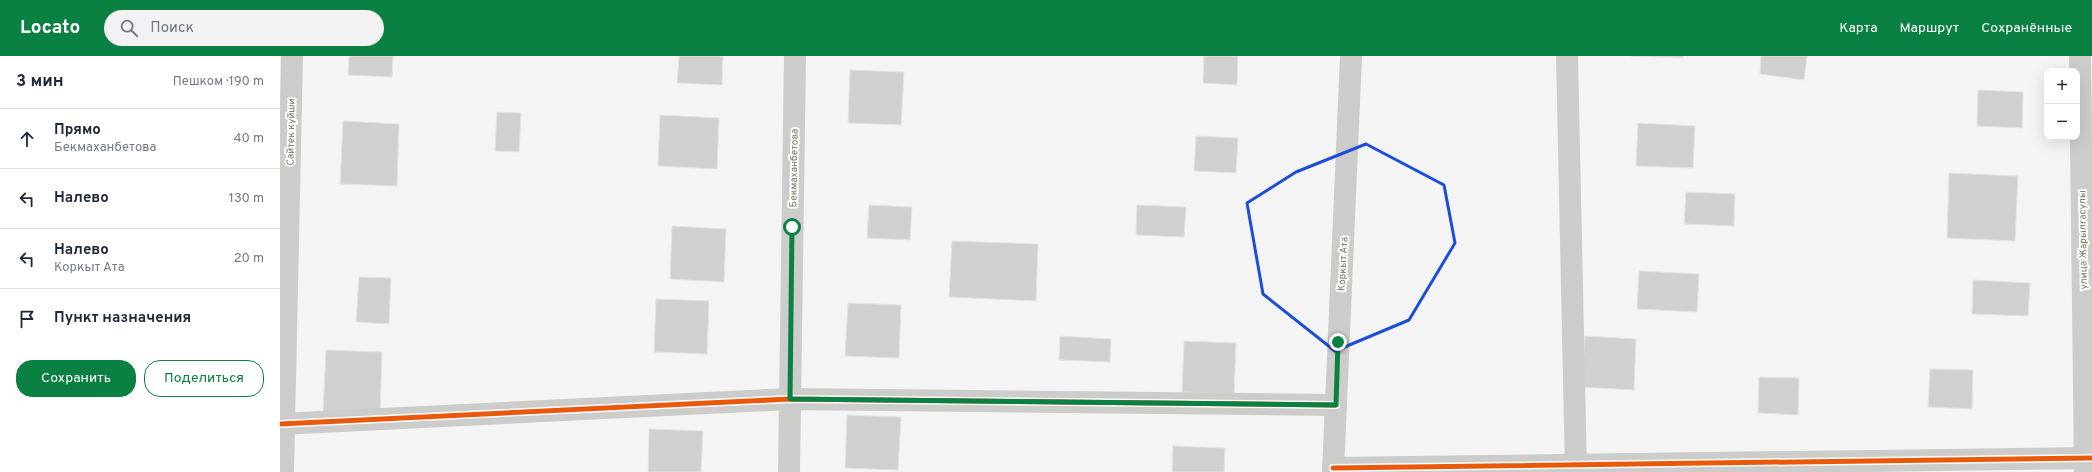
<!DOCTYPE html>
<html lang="ru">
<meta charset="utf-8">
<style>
body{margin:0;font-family:Overpass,sans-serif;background:#f2f2f3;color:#1f2937}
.controls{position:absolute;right:12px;top:12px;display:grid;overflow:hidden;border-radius:8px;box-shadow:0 4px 16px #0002}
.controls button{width:36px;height:36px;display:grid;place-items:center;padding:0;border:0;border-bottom:1px solid #e0e1e3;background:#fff;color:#1f2937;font:20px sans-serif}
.stop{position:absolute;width:12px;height:12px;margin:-9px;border:3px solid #0b8043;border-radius:50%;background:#fff}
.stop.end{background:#0b8043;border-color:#fff;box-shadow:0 1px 4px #0008}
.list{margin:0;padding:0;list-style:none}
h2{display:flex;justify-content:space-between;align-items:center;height:52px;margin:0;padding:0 16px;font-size:17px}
h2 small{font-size:13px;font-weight:400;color:#747a83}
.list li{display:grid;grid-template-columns:26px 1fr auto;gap:12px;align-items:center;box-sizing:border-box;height:60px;padding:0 16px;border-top:1px solid #e0e1e3}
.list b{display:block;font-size:15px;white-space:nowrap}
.list p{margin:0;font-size:13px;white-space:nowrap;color:#747a83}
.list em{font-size:13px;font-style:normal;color:#747a83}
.actions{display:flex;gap:8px;padding:12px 16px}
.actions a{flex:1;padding:9px 0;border:1px solid #0b8043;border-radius:16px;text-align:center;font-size:14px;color:#0b8043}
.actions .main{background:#0b8043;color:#fff}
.icon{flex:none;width:22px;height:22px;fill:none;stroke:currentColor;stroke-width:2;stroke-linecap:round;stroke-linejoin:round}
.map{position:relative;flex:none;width:1812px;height:416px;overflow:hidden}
header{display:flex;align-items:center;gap:24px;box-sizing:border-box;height:56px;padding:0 20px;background:#0b8043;color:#fff}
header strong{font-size:19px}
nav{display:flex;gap:22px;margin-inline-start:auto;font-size:14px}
.search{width:280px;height:36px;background:#f2f2f3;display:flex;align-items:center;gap:10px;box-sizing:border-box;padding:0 14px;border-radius:22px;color:#747a83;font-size:15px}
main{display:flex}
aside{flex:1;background:#fff}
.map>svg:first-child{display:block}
.building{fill:#d1d0ce;stroke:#e4e4e4}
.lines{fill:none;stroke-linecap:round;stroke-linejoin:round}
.minor{stroke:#ccccca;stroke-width:22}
.cycleway-casing{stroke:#fff;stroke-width:8}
.cycleway{stroke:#e8590c;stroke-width:5}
.route{stroke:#0b8043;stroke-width:5}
.marked{fill:none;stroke:#1d4ed8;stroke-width:3;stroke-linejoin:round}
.labels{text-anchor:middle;stroke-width:4;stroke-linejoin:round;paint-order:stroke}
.street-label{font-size:10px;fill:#78765e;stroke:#fff}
</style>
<header>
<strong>Locato</strong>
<div class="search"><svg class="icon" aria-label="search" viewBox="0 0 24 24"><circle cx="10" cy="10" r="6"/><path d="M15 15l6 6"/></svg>Поиск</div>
<nav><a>Карта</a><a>Маршрут</a><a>Сохранённые</a></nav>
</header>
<main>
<aside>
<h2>3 мин<small>Пешком · 190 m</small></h2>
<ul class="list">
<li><svg class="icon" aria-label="ahead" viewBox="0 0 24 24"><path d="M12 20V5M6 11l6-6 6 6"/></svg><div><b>Прямо</b><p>Бекмаханбетова</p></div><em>40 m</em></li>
<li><svg class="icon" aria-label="left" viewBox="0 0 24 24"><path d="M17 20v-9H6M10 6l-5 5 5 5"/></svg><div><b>Налево</b></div><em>130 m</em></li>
<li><svg class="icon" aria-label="left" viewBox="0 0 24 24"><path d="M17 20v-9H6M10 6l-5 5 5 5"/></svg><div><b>Налево</b><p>Коркыт Ата</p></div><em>20 m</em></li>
<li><svg class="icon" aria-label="arrive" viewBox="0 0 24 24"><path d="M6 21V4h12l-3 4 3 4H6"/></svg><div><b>Пункт назначения</b></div></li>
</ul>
<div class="actions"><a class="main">Сохранить</a><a>Поделиться</a></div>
</aside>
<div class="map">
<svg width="1812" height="416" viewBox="0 0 1812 416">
<rect width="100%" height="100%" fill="#f5f4f5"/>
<g class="building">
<path d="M69 0H113L112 21 68 19Z"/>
<path d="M399 0H443L442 29 397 27Z"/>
<path d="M924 0H958L957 29 923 27Z"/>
<path d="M1351 0H1403V2Z"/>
<path d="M1481 0H1527L1524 24 1480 18Z"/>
<path d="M570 14 624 16 621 69 568 67Z"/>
<path d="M1698 34 1743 36 1742 72 1697 70Z"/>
<path d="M217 56 241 57 239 96 215 95Z"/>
<path d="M380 59 439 62 437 113 378 110Z"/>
<path d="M63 65 119 68 117 130 60 128Z"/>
<path d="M1358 67 1415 70 1413 112 1356 110Z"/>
<path d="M916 80 958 82 956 117 914 115Z"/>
<path d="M1669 117 1738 120 1735 185 1667 182Z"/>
<path d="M1406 136 1455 138 1454 170 1404 168Z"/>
<path d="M589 149 632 151 630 184 587 182Z"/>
<path d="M857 149 906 151 904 181 856 179Z"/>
<path d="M392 170 446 173 444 226 390 223Z"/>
<path d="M672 185 758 188 756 245 669 241Z"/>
<path d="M1359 215 1419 218 1417 256 1357 253Z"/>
<path d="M79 221 111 222 109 268 76 266Z"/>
<path d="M1693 224 1750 227 1748 260 1692 258Z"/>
<path d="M376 243 429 245 427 298 374 296Z"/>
<path d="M568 247 621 249 619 302 565 300Z"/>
<path d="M780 280 831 283 830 306 779 304Z"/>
<path d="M1305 280 1356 283 1354 334 1302 331Z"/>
<path d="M904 285 956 287 954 338 902 336Z"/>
<path d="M46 294 102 296 100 358 43 356Z"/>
<path d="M1650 313 1693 314 1692 353 1648 351Z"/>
<path d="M1479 321 1519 322 1518 359 1478 357Z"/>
<path d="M567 359 621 361 618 414 565 412Z"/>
<path d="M369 373 423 375 421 416H368Z"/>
<path d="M893 390 945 392 944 416H892Z"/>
</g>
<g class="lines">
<g class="minor">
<path d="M1287 0 1296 416"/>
<path d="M1800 0 1805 416"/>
<path d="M0 368 510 343 1056 349"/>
<path d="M1053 412 1812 402"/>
<path d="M3 416 12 0"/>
<path d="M509 416 515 0"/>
<path d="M1053 416 1071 0"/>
</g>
<g class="cycleway-casing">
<g id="cycleway">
<path d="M0 368 510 343 1056 349"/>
<path d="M1053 412 1812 402"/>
</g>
</g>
<use href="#cycleway" class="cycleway"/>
</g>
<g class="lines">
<path class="route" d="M512 171 510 343 1056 349 1058 286"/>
</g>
<path class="marked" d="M1086 88 1164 129 1175 187 1129 264 1055 295 983 238 967 147 1016 116Z"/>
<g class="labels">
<g class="street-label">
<text transform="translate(10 76) rotate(-89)" y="4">Сайтек куйши</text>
<text transform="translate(513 112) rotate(-89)" y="4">Бекмаханбетова</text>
<text transform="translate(1802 184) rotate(-91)" y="4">улица Жарылгасулы</text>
<text transform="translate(1062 208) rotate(-87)" y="4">Коркыт Ата</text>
</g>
</g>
</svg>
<div class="controls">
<button>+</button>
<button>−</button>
</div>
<div class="stop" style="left:512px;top:171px"></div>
<div class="stop end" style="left:1058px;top:286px"></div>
</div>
</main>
